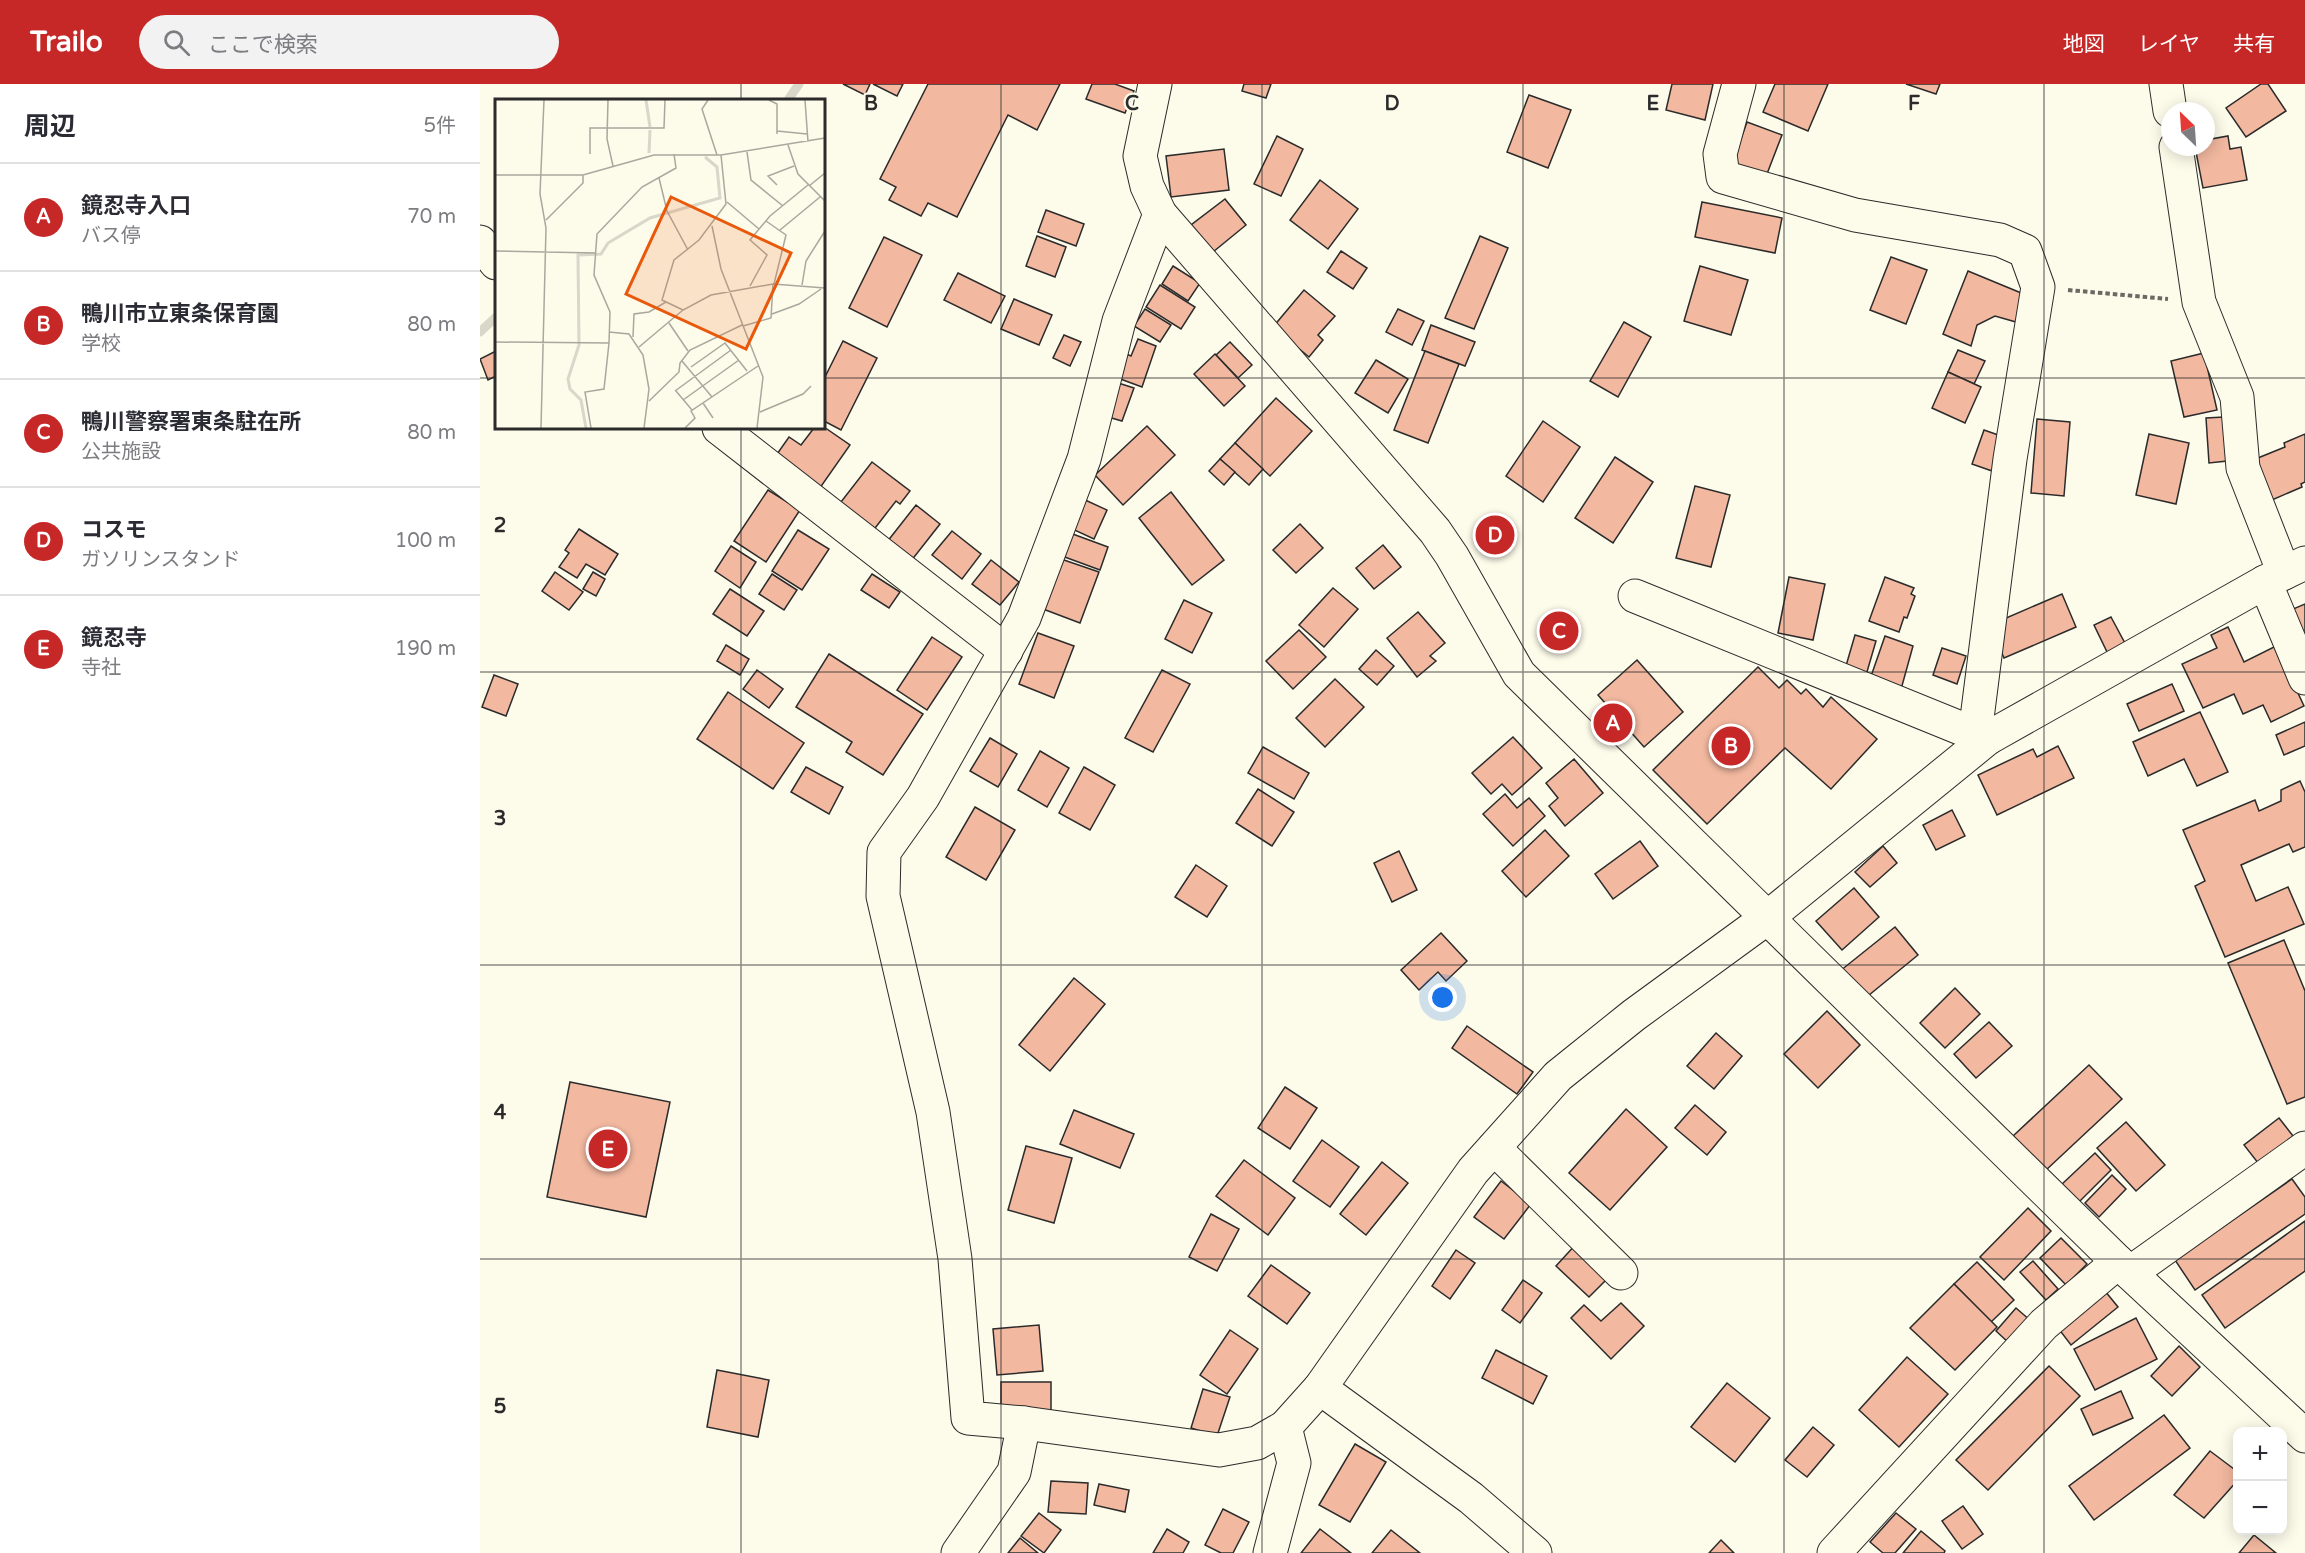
<!DOCTYPE html>
<html lang="ja">
<meta charset="utf-8">
<style>
body{margin:0;font-family:"Varela Round","Noto Sans JP",sans-serif;background:#f2f2f3;color:#2b2b33}
.controls{position:absolute;right:18px;bottom:18px;display:grid;overflow:hidden;border-radius:12px;box-shadow:0 3px 15px #0003}
.controls button{width:54px;height:54px;display:grid;place-items:center;padding:0;border:0;border-bottom:2px solid #e1e1e2;background:#fff;color:#2b2b33;font:30px sans-serif}
.compass{position:absolute;left:1681px;top:18px;width:54px;height:54px;border-radius:50%;background:#fff;box-shadow:0 3px 15px #0003;rotate:335deg}
.you{position:absolute;left:963px;top:914px;width:21px;height:21px;margin:-15px;border:4px solid #fff;border-radius:50%;background:#1a73e8;box-shadow:0 0 0 9px #1a73e833}
.badge{display:grid;place-items:center;width:39px;height:39px;border-radius:50%;background:#c62828;color:#fff;font-size:20px;font-weight:700}
.pin{position:absolute;translate:-50% -50%;border:3px solid #fff;box-shadow:0 2px 6px #0006}
.list{margin:0;padding:0;list-style:none}
h2{display:flex;justify-content:space-between;align-items:center;height:78px;margin:0;padding:0 24px;font-size:26px}
h2 small{font-size:20px;font-weight:400;color:#7c7c81}
.list li{display:grid;grid-template-columns:39px 1fr auto;gap:18px;align-items:center;box-sizing:border-box;height:108px;padding:0 24px;border-top:2px solid #e1e1e2}
.list b{display:block;font-size:22px;white-space:nowrap}
.list p{margin:0;font-size:20px;white-space:nowrap;color:#7c7c81}
.list em{font-size:20px;font-style:normal;color:#7c7c81}
.icon{flex:none;width:33px;height:33px;fill:none;stroke:currentColor;stroke-width:2;stroke-linecap:round;stroke-linejoin:round}
.map{position:relative;flex:none;width:1825px;height:1469px;overflow:hidden}
header{display:flex;align-items:center;gap:36px;box-sizing:border-box;height:84px;padding:0 30px;background:#c62828;color:#fff}
header strong{font-size:28px}
nav{display:flex;gap:33px;margin-inline-start:auto;font-size:21px}
.search{width:420px;height:54px;background:#f2f2f3;display:flex;align-items:center;gap:15px;box-sizing:border-box;padding:0 21px;border-radius:33px;color:#7c7c81;font-size:22px}
main{display:flex}
aside{flex:1;background:#fff}
.map>svg:first-child{display:block}
.lines{fill:none;stroke-linecap:round;stroke-linejoin:round}
.stream{stroke:#d8d7c9;stroke-width:9}
.building{fill:#f2b8a0;stroke:#2b2b2b;stroke-width:1.5}
.minor-casing{stroke:#2b2b2b;stroke-width:35}
.path{stroke:#6a6964;stroke-width:4;stroke-dasharray:4.5 3;stroke-linecap:butt}
.minor{stroke:#fdfbea;stroke-width:33}
.grid{fill:none;stroke:#2b2b2b;stroke-width:1.5;stroke-opacity:0.55}
.inset-river{fill:none;stroke:#d8d7c9;stroke-width:3}
.inset-road{fill:none;stroke:#a9a89e;stroke-width:1.5}
.view{fill:#e8590c;fill-opacity:0.15;stroke:#e8590c;stroke-width:3}
.inset-edge{fill:none;stroke:#2b2b2b;stroke-width:3}
.grid-label{font-size:20px;text-anchor:middle;font-weight:bold;fill:#2b2b2b;stroke:#fdfbea;stroke-width:4.5;stroke-linejoin:round;paint-order:stroke}
</style>
<header>
<strong>Trailo</strong>
<div class="search"><svg class="icon" aria-label="search" viewBox="0 0 24 24"><circle cx="10" cy="10" r="6"/><path d="M15 15l6 6"/></svg>ここで検索</div>
<nav><a>地図</a><a>レイヤ</a><a>共有</a></nav>
</header>
<main>
<aside>
<h2>周辺<small>5件</small></h2>
<ul class="list">
<li><span class="badge">A</span><div><b>鏡忍寺入口</b><p>バス停</p></div><em>70 m</em></li>
<li><span class="badge">B</span><div><b>鴨川市立東条保育園</b><p>学校</p></div><em>80 m</em></li>
<li><span class="badge">C</span><div><b>鴨川警察署東条駐在所</b><p>公共施設</p></div><em>80 m</em></li>
<li><span class="badge">D</span><div><b>コスモ</b><p>ガソリンスタンド</p></div><em>100 m</em></li>
<li><span class="badge">E</span><div><b>鏡忍寺</b><p>寺社</p></div><em>190 m</em></li>
</ul>
</aside>
<div class="map">
<svg width="1825" height="1469" viewBox="0 0 1825 1469">
<rect width="100%" height="100%" fill="#fdfbea"/>
<g class="lines">
<g class="stream">
<path d="M308 16 319 0"/>
<path d="M0 248 16 233"/>
</g>
</g>
<g class="building">
<path d="M363 0H390L385 11Z"/>
<path d="M393 0H423L417 12Z"/>
<path d="M448 0H580L557 46 528 31 477 133 448 119 441 132 409 116 416 103 400 95Z"/>
<path d="M612 0H635L654 7 645 29 606 15Z"/>
<path d="M764 0H791L786 14 762 7Z"/>
<path d="M1192 0H1233L1225 36 1186 26Z"/>
<path d="M1295 0H1348L1328 47 1283 28Z"/>
<path d="M1426 0H1460L1456 10Z"/>
<path d="M1781 0H1788L1806 27 1766 53 1746 24Z"/>
<path d="M1049 11 1091 26 1068 84 1027 68Z"/>
<path d="M1267 38 1302 51 1285 95 1251 83Z"/>
<path d="M797 52 823 65 801 112 774 100Z"/>
<path d="M1748 52 1750 65 1761 63 1767 96 1723 104 1715 63H1726V56Z"/>
<path d="M744 65 749 106 691 113 686 72Z"/>
<path d="M840 96 878 125 848 165 810 136Z"/>
<path d="M745 115 766 141 733 168 711 141Z"/>
<path d="M1222 118 1302 134 1295 169 1215 153Z"/>
<path d="M566 126 604 140 596 162 558 148Z"/>
<path d="M557 152 586 163 575 193 546 182Z"/>
<path d="M1000 152 1028 164 994 245 965 234Z"/>
<path d="M404 153 442 171 407 243 369 224Z"/>
<path d="M861 167 887 184 873 205 847 188Z"/>
<path d="M1411 173 1447 186 1426 240 1390 226Z"/>
<path d="M693 182 720 199 708 217 682 200Z"/>
<path d="M1220 182 1268 196 1251 251 1204 237Z"/>
<path d="M1488 187 1546 211 1536 238 1515 232 1497 241 1491 262 1463 250Z"/>
<path d="M478 189 525 212 511 239 464 216Z"/>
<path d="M680 201 715 223 701 245 666 223Z"/>
<path d="M824 206 855 232 838 251 843 256 829 273 793 243Z"/>
<path d="M534 215 572 231 559 261 521 245Z"/>
<path d="M665 225 691 241 680 258 654 242Z"/>
<path d="M918 225 944 237 932 261 906 248Z"/>
<path d="M1144 238 1171 253 1138 313 1110 297Z"/>
<path d="M951 241 995 258 985 282 942 266Z"/>
<path d="M584 251 601 258 590 282 573 274Z"/>
<path d="M658 255 676 262 662 303 635 293 644 269 651 272Z"/>
<path d="M363 257 397 274 361 346 344 337V295Z"/>
<path d="M750 258 772 281 758 294 736 271Z"/>
<path d="M1478 266 1505 277 1494 300 1468 288Z"/>
<path d="M16 267V292L8 296 0 275Z"/>
<path d="M945 267 979 280 948 359 914 346Z"/>
<path d="M1724 269 1737 326 1704 333 1691 277Z"/>
<path d="M735 270 765 302 744 322 714 290Z"/>
<path d="M896 276 928 295 908 329 875 309Z"/>
<path d="M1468 288 1501 303 1485 339 1452 324Z"/>
<path d="M632 297 654 304 642 337 621 331Z"/>
<path d="M796 314 832 347 790 392 755 359Z"/>
<path d="M1744 333 1747 377 1729 379 1726 334Z"/>
<path d="M1557 335 1590 338 1584 412 1551 409Z"/>
<path d="M1063 337 1100 363 1063 418 1026 392Z"/>
<path d="M667 342 695 371 643 421 615 391Z"/>
<path d="M344 343 370 361 335 411 290 380 309 353 321 361 334 344Z"/>
<path d="M1504 346 1524 353 1512 387 1492 380Z"/>
<path d="M1669 350 1709 359 1696 420 1656 411Z"/>
<path d="M1825 350V398L1821 400 1822 403 1785 419 1768 378 1805 363 1804 359Z"/>
<path d="M755 359 783 385 769 401 740 375Z"/>
<path d="M1135 373 1173 398 1133 459 1095 434Z"/>
<path d="M740 375 755 388 744 401 729 387Z"/>
<path d="M392 378 430 407 420 420 416 417 392 448 354 427Z"/>
<path d="M1215 402 1250 411 1231 483 1196 474Z"/>
<path d="M288 406 320 426 286 478 254 457Z"/>
<path d="M691 408 744 476 712 501 659 434Z"/>
<path d="M603 415 627 426 614 455 590 444Z"/>
<path d="M436 421 460 440 431 477 407 458Z"/>
<path d="M820 440 843 464 816 489 793 466Z"/>
<path d="M99 445 138 470 125 491 106 480 97 494 79 483 89 469 85 466Z"/>
<path d="M318 446 349 465 322 506 292 487Z"/>
<path d="M472 447 501 470 482 495 452 471Z"/>
<path d="M590 449 628 463 620 486 582 472Z"/>
<path d="M903 461 921 483 894 505 876 484Z"/>
<path d="M251 462 276 478 260 504 235 487Z"/>
<path d="M581 475 619 488 600 539 563 525Z"/>
<path d="M511 476 539 498 520 521 492 500Z"/>
<path d="M75 488 103 508 89 526 62 507Z"/>
<path d="M113 488 125 495 116 512 103 505Z"/>
<path d="M292 490 317 506 304 526 279 510Z"/>
<path d="M392 490 420 508 409 524 381 506Z"/>
<path d="M1309 493 1345 500 1333 556 1298 549Z"/>
<path d="M1405 493 1434 504 1431 510 1435 512 1427 534 1424 533 1419 548 1389 537Z"/>
<path d="M853 504 878 525 844 563 819 541Z"/>
<path d="M250 505 284 527 267 552 233 530Z"/>
<path d="M1582 510 1596 543 1524 574 1510 541Z"/>
<path d="M704 516 732 529 712 569 685 555Z"/>
<path d="M1825 520V574L1806 528Z"/>
<path d="M938 528 965 559 950 572 956 577 937 593 907 554Z"/>
<path d="M1631 533 1647 563 1629 572 1614 541Z"/>
<path d="M1748 543 1764 578 1796 562 1824 622 1791 638 1783 621 1763 630 1754 610 1723 624 1702 580 1737 564 1731 551Z"/>
<path d="M819 546 846 573 813 605 786 577Z"/>
<path d="M558 549 594 562 574 614 539 600Z"/>
<path d="M1375 551 1396 557 1384 598 1363 592Z"/>
<path d="M1405 552 1433 562 1420 609 1389 598Z"/>
<path d="M452 553 482 573 447 626 417 606Z"/>
<path d="M246 561 269 575 260 591 237 577Z"/>
<path d="M1462 564 1486 572 1477 600 1453 591Z"/>
<path d="M896 566 914 582 897 601 879 585Z"/>
<path d="M349 570 443 630 403 691 366 668 372 658 316 623Z"/>
<path d="M1157 576 1203 628 1164 663 1118 611Z"/>
<path d="M1278 583 1299 604 1307 596 1321 610 1326 605 1343 623 1351 613 1397 655 1351 705 1305 664 1227 740 1173 686Z"/>
<path d="M277 586 303 605 289 624 263 605Z"/>
<path d="M682 586 710 600 673 668 645 654Z"/>
<path d="M14 591 38 600 26 632 2 623Z"/>
<path d="M855 595 884 623 845 663 816 634Z"/>
<path d="M1692 600 1704 627 1659 647 1647 620Z"/>
<path d="M248 608 324 659 293 705 217 655Z"/>
<path d="M1720 628 1748 688 1717 702 1704 675 1668 692 1653 658Z"/>
<path d="M1825 638V662L1804 671 1796 651Z"/>
<path d="M1033 653 1062 684 1032 711 1022 700 1011 710 992 689Z"/>
<path d="M510 654 537 670 518 703 490 687Z"/>
<path d="M1578 662 1594 694 1517 731 1498 691 1553 665 1557 673Z"/>
<path d="M783 663 829 689 814 715 768 689Z"/>
<path d="M560 667 589 684 567 723 538 706Z"/>
<path d="M1094 675 1123 709 1085 742 1069 722 1078 714 1066 699Z"/>
<path d="M326 683 363 703 349 730 311 708Z"/>
<path d="M604 683 635 701 610 746 579 729Z"/>
<path d="M1820 697 1825 708V763L1813 768 1809 760 1761 781 1776 817 1808 803 1824 840 1745 873 1715 802 1725 797 1703 746 1775 716 1779 727 1801 717V706Z"/>
<path d="M778 705 814 728 792 762 756 739Z"/>
<path d="M1025 710 1037 724 1049 714 1065 732 1033 762 1003 730Z"/>
<path d="M495 723 535 746 506 796 466 773Z"/>
<path d="M1472 726 1485 752 1456 766 1443 741Z"/>
<path d="M1065 746 1089 772 1046 813 1022 787Z"/>
<path d="M1160 757 1178 782 1133 815 1115 790Z"/>
<path d="M1403 762 1417 779 1390 803 1375 788Z"/>
<path d="M919 767 937 806 912 818 894 779Z"/>
<path d="M716 781 747 802 727 833 695 813Z"/>
<path d="M1374 804 1399 833 1362 866 1336 837Z"/>
<path d="M1415 843 1438 871 1383 916 1360 887Z"/>
<path d="M961 849 987 877 966 897 958 888 939 906 921 886Z"/>
<path d="M1804 856 1825 907V1013L1807 1020 1748 879Z"/>
<path d="M594 894 625 920 570 987 539 961Z"/>
<path d="M1475 904 1500 930 1465 964 1440 939Z"/>
<path d="M1347 927 1380 961 1338 1004 1304 970Z"/>
<path d="M1509 938 1532 962 1496 994 1474 970Z"/>
<path d="M987 942 1053 988 1037 1010 972 964Z"/>
<path d="M1236 949 1262 972 1234 1005 1207 982Z"/>
<path d="M1609 981 1642 1015 1565 1087 1533 1052Z"/>
<path d="M90 998 190 1018 166 1133 67 1113Z"/>
<path d="M805 1003 837 1024 810 1065 778 1044Z"/>
<path d="M1215 1021 1246 1048 1227 1071 1195 1044Z"/>
<path d="M1146 1025 1187 1063 1130 1126 1089 1089Z"/>
<path d="M594 1026 654 1050 640 1084 580 1060Z"/>
<path d="M1799 1034 1817 1057 1782 1084 1764 1061Z"/>
<path d="M1646 1038 1685 1081 1656 1107 1617 1064Z"/>
<path d="M842 1056 879 1083 850 1123 813 1097Z"/>
<path d="M546 1062 592 1074 574 1139 528 1126Z"/>
<path d="M1615 1069 1631 1086 1598 1119 1581 1101Z"/>
<path d="M764 1076 815 1114 788 1151 736 1112Z"/>
<path d="M902 1078 928 1099 886 1151 860 1130Z"/>
<path d="M1632 1091 1646 1105 1619 1133 1605 1119Z"/>
<path d="M1812 1095 1825 1113V1130L1715 1206 1695 1176Z"/>
<path d="M1021 1097 1051 1120 1024 1155 994 1133Z"/>
<path d="M1548 1124 1571 1147 1524 1196 1500 1173Z"/>
<path d="M731 1130 759 1145 737 1187 709 1173Z"/>
<path d="M1825 1137V1187L1745 1244 1722 1211Z"/>
<path d="M1581 1154 1607 1180 1586 1201 1560 1174Z"/>
<path d="M1097 1159 1131 1191 1109 1213 1076 1182Z"/>
<path d="M976 1166 995 1179 970 1215 952 1202Z"/>
<path d="M1553 1177 1578 1205 1566 1216 1540 1188Z"/>
<path d="M1497 1178 1534 1216 1511 1238 1474 1200Z"/>
<path d="M791 1181 830 1209 807 1240 768 1212Z"/>
<path d="M1043 1196 1062 1209 1040 1239 1022 1226Z"/>
<path d="M1474 1200 1517 1243 1475 1286 1430 1244Z"/>
<path d="M1625 1207 1638 1223 1591 1261 1578 1244Z"/>
<path d="M1141 1219 1164 1242 1131 1275 1091 1234 1104 1221 1121 1237Z"/>
<path d="M1536 1224 1551 1237 1530 1260 1516 1247Z"/>
<path d="M1656 1234 1677 1275 1615 1306 1594 1265Z"/>
<path d="M559 1241 563 1287 517 1291 513 1245Z"/>
<path d="M750 1246 778 1265 747 1310 720 1291Z"/>
<path d="M1699 1262 1720 1283 1692 1312 1671 1292Z"/>
<path d="M1016 1266 1067 1292 1053 1320 1002 1294Z"/>
<path d="M1427 1273 1468 1310 1419 1363 1379 1326Z"/>
<path d="M1569 1282 1600 1312 1508 1406 1476 1376Z"/>
<path d="M237 1286 289 1296 278 1353 227 1343Z"/>
<path d="M521 1298H571V1328L521 1329Z"/>
<path d="M1247 1299 1290 1334 1255 1378 1211 1343Z"/>
<path d="M723 1305 750 1313 737 1352 711 1344Z"/>
<path d="M1641 1307 1653 1334 1613 1351 1601 1325Z"/>
<path d="M1684 1331 1710 1364 1614 1436 1589 1402Z"/>
<path d="M1333 1343 1354 1361 1327 1393 1305 1376Z"/>
<path d="M875 1360 906 1378 870 1438 839 1421Z"/>
<path d="M1730 1367 1758 1388V1396L1724 1434 1694 1411Z"/>
<path d="M571 1397 608 1399 606 1430 568 1428Z"/>
<path d="M619 1400 649 1406 645 1428 614 1421Z"/>
<path d="M1483 1422 1503 1450 1482 1465 1462 1437Z"/>
<path d="M743 1425 769 1438 753 1469H741L725 1461Z"/>
<path d="M559 1429 581 1446 564 1469 541 1452Z"/>
<path d="M1416 1429 1436 1445 1415 1469H1403L1390 1458Z"/>
<path d="M687 1445 709 1458 703 1469H673Z"/>
<path d="M840 1445 871 1469H821Z"/>
<path d="M911 1446 940 1469H892Z"/>
<path d="M1441 1447 1465 1467 1464 1469H1423Z"/>
<path d="M1774 1451 1796 1469H1759Z"/>
<path d="M540 1454 558 1469H528Z"/>
<path d="M1241 1456 1254 1469H1229Z"/>
</g>
<g class="lines">
<g class="minor-casing">
<g id="minor">
<path d="M675 0 660 72 667 102 680 130 955 447 972 472 1039 590 1638 1178 1825 1352"/>
<path d="M1259 0 1240 70 1243 93 1375 131 1520 156 1545 167 1558 203 1530 375 1495 650 1508 654"/>
<path d="M1686 0 1690 27"/>
<path d="M1696 63 1719 218 1757 313 1763 384 1804 489"/>
<path d="M680 130 639 237 604 375 544 534 443 713 404 768 403 812 453 1028 475 1175 488 1334 544 1339 739 1366 777 1359 805 1343 840 1304 993 1087 1078 992 1154 931 1287 834 1508 654 1785 498 1825 479"/>
<path d="M0 158 16 179"/>
<path d="M239 344 526 567"/>
<path d="M1785 498 1825 594"/>
<path d="M1155 512 1495 650"/>
<path d="M1014 1064 1141 1189"/>
<path d="M1650 1189 1825 1064"/>
<path d="M840 1304 991 1414 1055 1469"/>
<path d="M478 1469 534 1388 544 1339"/>
<path d="M790 1469 814 1379 805 1343"/>
<path d="M1354 1469 1564 1240 1638 1178"/>
</g>
</g>
<path class="path" d="M1588 206 1688 215"/>
<use href="#minor" class="minor"/>
</g>
<path class="grid" d="M261 0V16M521 0V1469M782 0V1469M1043 0V1469M1304 0V1469M1564 0V1469M0 294H16M344 294H1825M261 344V1469M0 588H1825M0 881H1825M0 1175H1825"/>
<g transform="translate(15 15)">
<rect width="330" height="330" fill="#fdfbea"/>
<path class="inset-river" d="M151 1 155 28M154 54 155 31M91 329 86 301 75 290 73 280 84 246 83 156 106 155 113 144 155 119 225 99 222 68 210 58"/>
<path class="inset-road" d="M113 1 112 40 118 67M213 1 207 10 222 56M274 1 282 5V35M310 1 313 43M282 32 312 35M293 46 303 75 330 102M252 53 256 81 288 107M95 55V29H169L170 1M0 76H88L159 56H226L330 39M164 79 172 112 193 151M282 86 273 77 299 67M314 87 330 74M232 103 264 130M51 121 88 84V76M271 122 291 136 279 185M217 127 226 170 268 278 262 329M285 131 325 98M0 152 101 154M307 186 311 162 330 132M255 187 272 156 255 141 275 117 313 86M188 211 167 201 179 161 204 141 231 105 226 56M277 215 304 205 326 190M174 224 193 252M248 227 276 219 278 185M114 233 134 235 148 256 154 290 149 329M138 238 139 215 154 213 171 203M0 243 114 244M144 248 188 211 216 196 278 185 330 189M187 262 217 298M196 268 230 244 252 272M180 292 236 251M181 292 197 311M188 301 244 261M154 302 184 273 185 264 195 251 247 226M208 304 218 319M265 313 308 295 316 287M46 329 51 129 45 95 49 1M96 329 90 293 109 290 114 244 115 213 99 176 102 135 147 88 181 69 179 55M190 329 200 319 196 312 263 267"/>
<path class="view" d="M176 98 296 154 251 250 131 195Z"/>
<rect width="330" height="330" class="inset-edge"/>
</g>
<g class="grid-label">
<text x="391" y="26">B</text>
<text x="652" y="26">C</text>
<text x="912" y="26">D</text>
<text x="1173" y="26">E</text>
<text x="1434" y="26">F</text>
<text x="20" y="448">2</text>
<text x="20" y="741">3</text>
<text x="20" y="1035">4</text>
<text x="20" y="1329">5</text>
</g>
</svg>
<div class="controls">
<button>+</button>
<button>−</button>
</div>
<svg class="compass" viewBox="-18 -18 36 36"><path d="M0-13l5 13h-10z" fill="#e53935"/><path d="M0 13l5-13h-10z" fill="#7c7c81"/></svg>
<div class="you"></div>
<div class="pin badge" style="left:1133px;top:639px">A</div>
<div class="pin badge" style="left:1251px;top:662px">B</div>
<div class="pin badge" style="left:1079px;top:547px">C</div>
<div class="pin badge" style="left:1015px;top:451px">D</div>
<div class="pin badge" style="left:128px;top:1065px">E</div>
</div>
</main>
